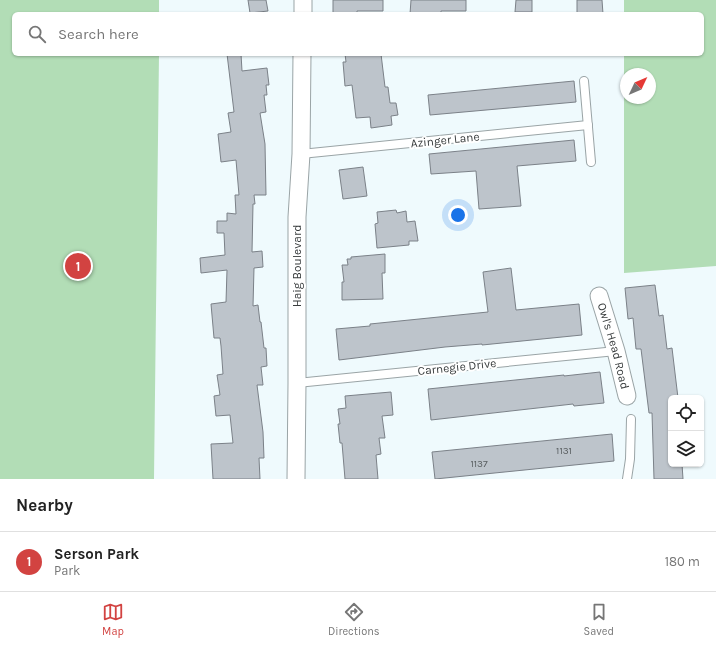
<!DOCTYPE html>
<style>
body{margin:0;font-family:Karla,sans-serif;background:#f6f6f6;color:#222}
.controls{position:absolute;right:12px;bottom:12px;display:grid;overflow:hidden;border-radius:6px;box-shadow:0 1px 3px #0004}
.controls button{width:36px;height:36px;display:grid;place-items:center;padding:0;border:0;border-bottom:1px solid #e0e0e0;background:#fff;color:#222;font:20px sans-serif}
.compass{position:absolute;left:620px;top:68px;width:36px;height:36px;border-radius:50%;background:#fff;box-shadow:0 1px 3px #0004;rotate:46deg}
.you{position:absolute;left:458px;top:215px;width:14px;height:14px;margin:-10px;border:3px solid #fff;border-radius:50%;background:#1a73e8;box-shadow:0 0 0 6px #1a73e833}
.badge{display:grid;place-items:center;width:26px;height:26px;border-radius:50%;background:#d24341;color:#fff;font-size:13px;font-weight:700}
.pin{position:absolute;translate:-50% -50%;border:2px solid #fff;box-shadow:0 1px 4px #0006}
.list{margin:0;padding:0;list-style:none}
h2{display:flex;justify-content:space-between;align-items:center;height:52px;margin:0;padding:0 16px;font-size:17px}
h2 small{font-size:13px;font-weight:400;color:#767676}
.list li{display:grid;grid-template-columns:26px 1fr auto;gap:12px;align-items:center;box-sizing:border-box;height:60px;padding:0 16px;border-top:1px solid #e0e0e0}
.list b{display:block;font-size:15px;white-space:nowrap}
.list p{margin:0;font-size:13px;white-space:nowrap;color:#767676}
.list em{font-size:13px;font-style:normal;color:#767676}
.icon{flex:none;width:22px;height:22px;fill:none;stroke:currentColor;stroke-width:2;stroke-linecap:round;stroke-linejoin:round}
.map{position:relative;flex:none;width:716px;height:479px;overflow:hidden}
.search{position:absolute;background:#fff;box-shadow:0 1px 3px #0004;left:12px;right:12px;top:12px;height:44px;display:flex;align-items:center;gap:10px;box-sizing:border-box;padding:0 14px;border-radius:6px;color:#767676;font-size:15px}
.sheet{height:112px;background:#fff}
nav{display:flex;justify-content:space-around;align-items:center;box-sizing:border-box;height:56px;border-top:1px solid #e0e0e0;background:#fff;font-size:11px;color:#767676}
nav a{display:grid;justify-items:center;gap:2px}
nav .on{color:#d24341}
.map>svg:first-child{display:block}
.green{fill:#b2ddb6;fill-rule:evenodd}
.building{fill:#bdc4cb;stroke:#7b8188}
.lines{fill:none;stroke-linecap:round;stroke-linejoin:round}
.lane-casing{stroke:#9aa4a6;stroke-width:10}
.street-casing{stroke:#9aa4a6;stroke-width:19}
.lane{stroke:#fff;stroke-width:8}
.street{stroke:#fff;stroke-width:17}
.labels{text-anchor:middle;stroke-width:4;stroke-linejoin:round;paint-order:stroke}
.number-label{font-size:10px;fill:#595e60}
.street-label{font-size:12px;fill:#383c3d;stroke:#fff}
</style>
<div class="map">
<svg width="716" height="479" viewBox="0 0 716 479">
<rect width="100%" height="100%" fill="#effafd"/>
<g class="green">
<path d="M0 0H159V14H14V54H159L154 479H0Z"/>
<path d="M624 0H716V266L624 273V54H702V14H624ZM626 74H650V98H626Z"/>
</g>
<g class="building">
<path d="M248 0H266L268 11 250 13Z"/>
<path d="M333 0H383V11H357V14H333Z"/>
<path d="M411 0H466V11H441V14H410Z"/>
<path d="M516 0H532V12H515Z"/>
<path d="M577 0H602L603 14H577Z"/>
<path d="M227 54H241L242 71 267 68 269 85H266L267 95H264L266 112 260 113 265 144 266 195H254L255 204H253L252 252 262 251 263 267 254 268 253 306 258 305 260 322H261L264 348H266L267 366 261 367 263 385H257L263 432 264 458H259L260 479H213L211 444 233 443 230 415 216 416 214 396 220 395 217 375 223 374 221 346 220 338H214L211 304 226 302 227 270 201 273 200 258 225 255 224 233H217V221H227V213L236 214 235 195H239L236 160 221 162 218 134 231 132 228 113 234 112Z"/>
<path d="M345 54H381L385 87H388L390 103H396L398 115 391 116 392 125 371 128 370 117 356 118 352 85 345 86 343 62H346Z"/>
<path d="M574 81 576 102 430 115 428 95Z"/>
<path d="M574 140 576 161 517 166 521 206 479 209 476 171 431 174 429 154Z"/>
<path d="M363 167 367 196 343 199 339 170Z"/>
<path d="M396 210 397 213 406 211 407 222 415 221 418 241H409V245L377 248 375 224 378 223 377 212Z"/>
<path d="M385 254V273H382L383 299 342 300V282H344L342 265H348L347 259H351V257Z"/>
<path d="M511 268 516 310 579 304 582 335 482 345V344L445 347 339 360 336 329 370 326V324L488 312 483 272Z"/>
<path d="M655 285 659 316 663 315 667 349 672 348 678 398H671V464H682L683 479H654L652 413H649L641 349H636L633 318 628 319 625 288Z"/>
<path d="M600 372 604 403 574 406 573 404 431 420 428 389 564 375V376Z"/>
<path d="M391 392 393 415 382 416 385 438H379L381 454 376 455 378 479H345L342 443H340L338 424H340L338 409 346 408 345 396Z"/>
<path d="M612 434 614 461 435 479 432 452Z"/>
</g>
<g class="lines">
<g class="lane-casing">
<g id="lane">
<path d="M584 81 591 162"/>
<path d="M301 154 588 125"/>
<path d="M297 383 616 351"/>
<path d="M627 479 630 459 631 419"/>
</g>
</g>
<g class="street-casing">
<g id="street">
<path d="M303 14V0"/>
<path id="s1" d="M599 296 616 351 627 396"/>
<path d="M296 479 297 383V217L301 154 302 54"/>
</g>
</g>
<use href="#lane" class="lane"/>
<use href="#street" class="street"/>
</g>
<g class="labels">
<g class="number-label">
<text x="564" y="454">1131</text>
<text x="479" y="467">1137</text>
</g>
<g class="street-label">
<text transform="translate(445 140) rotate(-6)" y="4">Azinger Lane</text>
<text transform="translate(297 266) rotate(-90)" y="4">Haig Boulevard</text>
<text dy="4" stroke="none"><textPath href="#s1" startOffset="52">Owl's Head Road</textPath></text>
<text transform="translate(457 367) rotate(-6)" y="4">Carnegie Drive</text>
</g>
</g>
</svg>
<div class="controls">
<button><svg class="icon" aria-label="locate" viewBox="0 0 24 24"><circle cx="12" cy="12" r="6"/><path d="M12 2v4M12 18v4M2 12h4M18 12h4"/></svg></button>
<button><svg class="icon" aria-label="layers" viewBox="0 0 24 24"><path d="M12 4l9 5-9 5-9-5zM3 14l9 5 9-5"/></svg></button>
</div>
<svg class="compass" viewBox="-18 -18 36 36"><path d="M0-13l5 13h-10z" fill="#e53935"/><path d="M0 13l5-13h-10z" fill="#767676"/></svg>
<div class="you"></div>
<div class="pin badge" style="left:78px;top:266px">1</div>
<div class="search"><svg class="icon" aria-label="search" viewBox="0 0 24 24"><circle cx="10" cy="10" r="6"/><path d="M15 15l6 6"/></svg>Search here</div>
</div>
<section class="sheet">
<h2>Nearby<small></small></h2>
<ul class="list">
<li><span class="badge">1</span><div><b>Serson Park</b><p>Park</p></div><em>180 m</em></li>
</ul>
</section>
<nav>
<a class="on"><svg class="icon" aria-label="map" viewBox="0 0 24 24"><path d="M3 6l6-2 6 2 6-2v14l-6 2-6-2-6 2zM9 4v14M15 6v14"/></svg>Map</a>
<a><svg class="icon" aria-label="directions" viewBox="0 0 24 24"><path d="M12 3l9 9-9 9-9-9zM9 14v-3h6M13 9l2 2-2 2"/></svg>Directions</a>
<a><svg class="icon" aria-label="saved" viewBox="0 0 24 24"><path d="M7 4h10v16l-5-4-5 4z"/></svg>Saved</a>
</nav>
